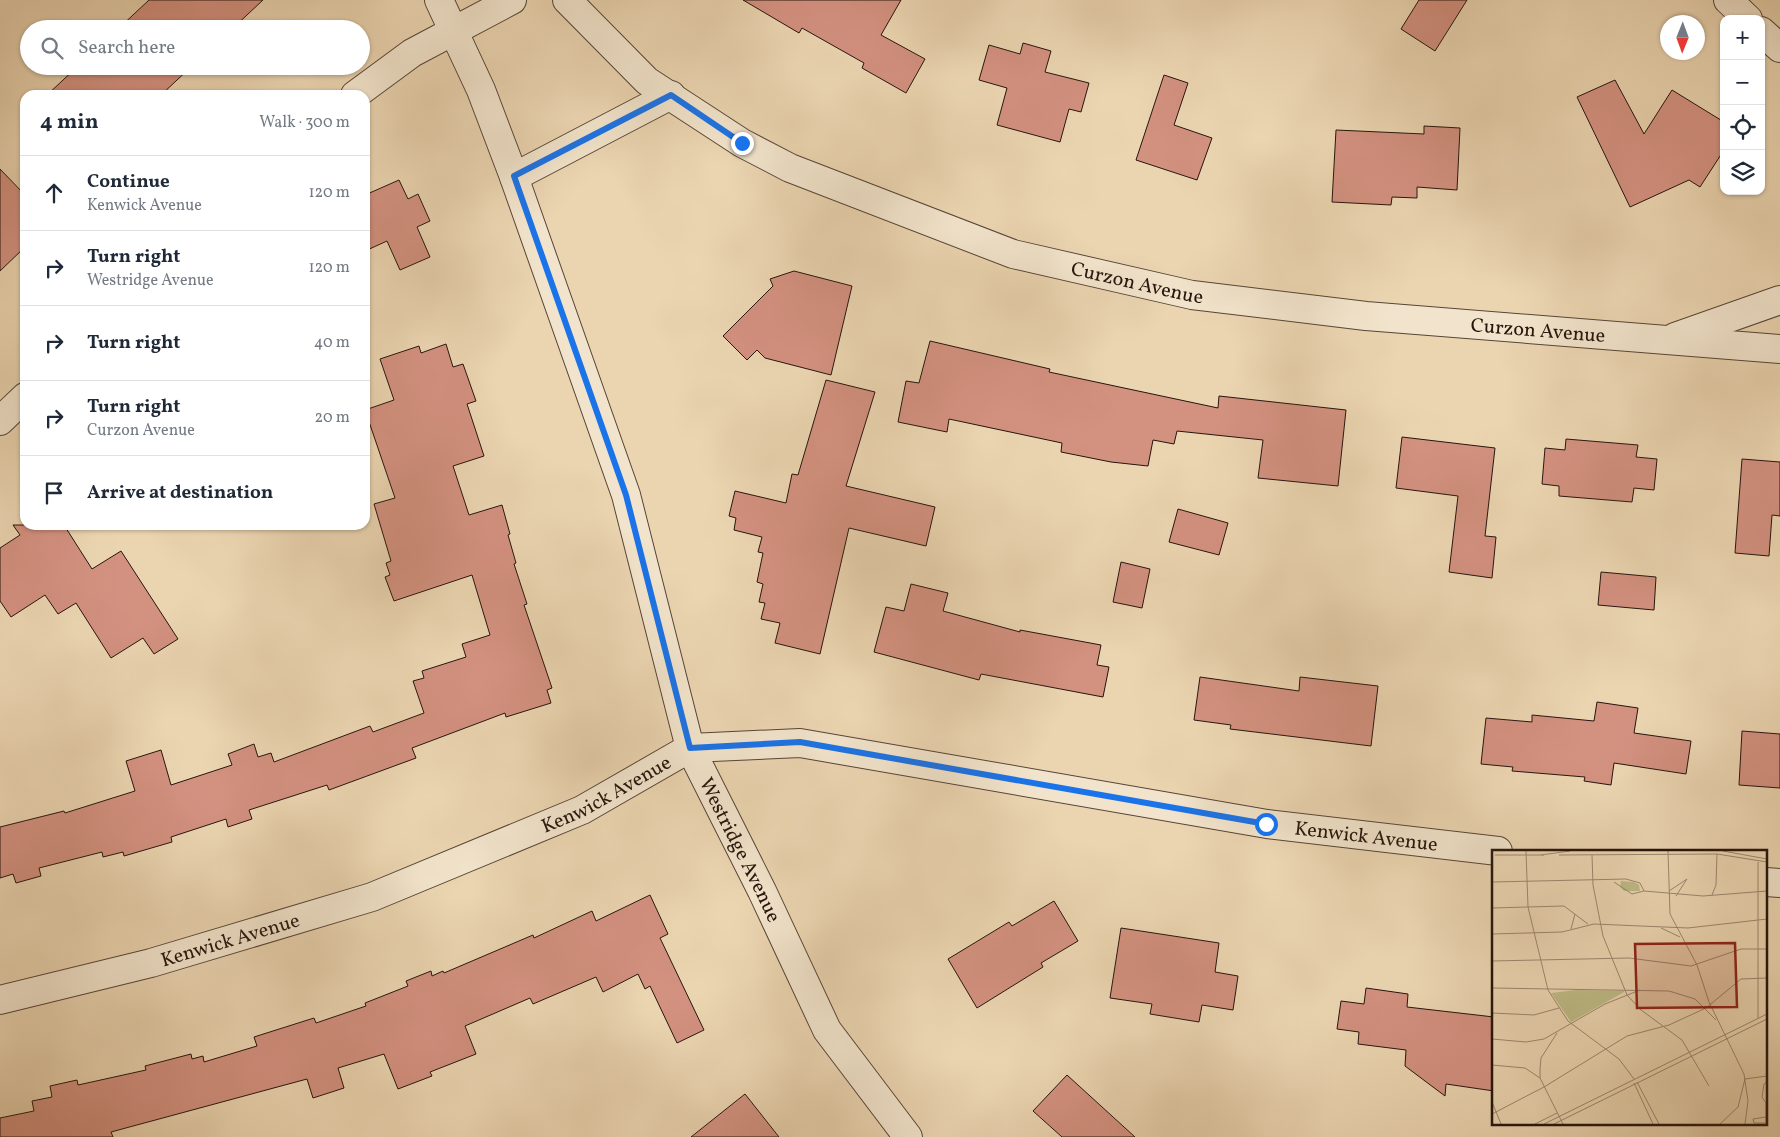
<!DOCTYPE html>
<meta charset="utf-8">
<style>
body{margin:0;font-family:Vollkorn,serif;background:#f6f6f7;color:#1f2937}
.controls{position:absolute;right:15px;top:15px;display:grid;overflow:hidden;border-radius:10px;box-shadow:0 1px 4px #0004}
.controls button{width:45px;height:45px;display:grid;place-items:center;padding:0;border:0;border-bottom:1px solid #e0e1e3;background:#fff;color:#1f2937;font:25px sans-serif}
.compass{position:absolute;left:1660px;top:15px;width:45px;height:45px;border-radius:50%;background:#fff;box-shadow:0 1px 4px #0004;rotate:181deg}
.stop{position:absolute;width:15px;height:15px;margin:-11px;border:4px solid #1a73e8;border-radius:50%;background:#fff}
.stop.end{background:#1a73e8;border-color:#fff;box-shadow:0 1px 5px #0008}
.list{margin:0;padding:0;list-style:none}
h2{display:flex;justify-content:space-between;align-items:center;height:65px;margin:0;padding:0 20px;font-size:21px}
h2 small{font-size:16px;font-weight:400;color:#747a83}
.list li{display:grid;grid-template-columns:32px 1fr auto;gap:15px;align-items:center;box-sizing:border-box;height:75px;padding:0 20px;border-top:1px solid #e0e1e3}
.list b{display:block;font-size:19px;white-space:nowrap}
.list p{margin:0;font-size:16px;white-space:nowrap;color:#747a83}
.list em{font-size:16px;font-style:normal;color:#747a83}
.icon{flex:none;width:28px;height:28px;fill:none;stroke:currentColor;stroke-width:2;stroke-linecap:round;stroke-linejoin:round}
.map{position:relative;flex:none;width:1780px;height:1137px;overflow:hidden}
.search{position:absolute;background:#fff;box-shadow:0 1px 4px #0004;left:20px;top:20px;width:350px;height:55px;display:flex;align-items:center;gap:12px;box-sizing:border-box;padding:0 18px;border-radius:28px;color:#747a83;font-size:19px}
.panel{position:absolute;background:#fff;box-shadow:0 1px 4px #0004;left:20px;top:90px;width:350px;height:440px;border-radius:15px}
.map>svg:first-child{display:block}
.building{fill:#d39180;stroke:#26150d}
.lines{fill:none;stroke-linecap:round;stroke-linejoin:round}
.minor-casing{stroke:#574536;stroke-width:30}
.tertiary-casing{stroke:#574536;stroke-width:30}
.minor{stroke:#f2e4cc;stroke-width:28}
.tertiary{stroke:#f2e4cc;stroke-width:28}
.route{stroke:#1a73e8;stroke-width:6}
.labels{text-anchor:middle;stroke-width:5;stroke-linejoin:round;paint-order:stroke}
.street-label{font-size:20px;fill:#26150d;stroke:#f2e4cc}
.inset-road{fill:none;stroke:#9c886f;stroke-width:1}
.view{fill:#8f2418;fill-opacity:0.15;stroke:#8f2418;stroke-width:2.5}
.inset-edge{fill:none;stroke:#26150d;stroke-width:2.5}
</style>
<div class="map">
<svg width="1780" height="1137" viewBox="0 0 1780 1137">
<rect width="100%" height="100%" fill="#ebd5b1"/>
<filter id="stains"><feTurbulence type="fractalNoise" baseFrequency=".004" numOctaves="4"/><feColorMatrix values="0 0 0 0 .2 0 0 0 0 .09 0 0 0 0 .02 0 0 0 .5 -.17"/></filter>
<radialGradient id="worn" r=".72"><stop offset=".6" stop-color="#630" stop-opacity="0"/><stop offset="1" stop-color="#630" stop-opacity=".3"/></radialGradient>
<g class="building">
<path d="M149 0H263L232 29H118Z"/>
<path d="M743 0H901L881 35 925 59 906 93 862 68 864 63 802 28 799 33Z"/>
<path d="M1419 0H1467L1435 51 1401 29Z"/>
<path d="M1023 43 1051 51 1045 72 1089 83 1081 112 1069 109 1060 142 997 125 1007 88 979 80 989 45 1020 54Z"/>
<path d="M78 66H192L161 95H47Z"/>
<path d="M1164 75 1188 83 1174 125 1212 138 1197 180 1136 160Z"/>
<path d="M1615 80 1644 134 1672 90 1724 122V150L1700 187 1689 180 1630 207 1577 97Z"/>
<path d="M1424 126 1460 128 1457 190 1417 187V198L1392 197 1391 205 1332 202 1336 130 1424 134Z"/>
<path d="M0 169 25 195V247L0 271Z"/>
<path d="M399 180 408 199 418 194 430 221 417 227 430 257 400 270 387 241 365 251V195Z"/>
<path d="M794 271 852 286 831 375 765 358 757 350 747 360 723 336 773 286 770 279Z"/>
<path d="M930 341 1050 369 1049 372 1218 408 1219 396 1346 410 1338 486 1258 478 1263 440 1177 431 1174 444 1153 440 1148 466 1111 462 1061 452 1062 443 949 419 947 432 898 422 906 381 919 383Z"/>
<path d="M446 344 453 367 463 364 476 401 467 404 484 456 453 466 469 515 502 505 510 534 508 535 516 563 514 564 527 604 524 605 552 688 547 690 551 703 506 717 505 713 412 748 416 758 329 790 327 785 249 810 252 819 228 827 226 819 171 837 172 842 124 856 123 852 103 857 102 852 39 868 41 876 16 883 13 874 0 878V827L64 811 65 813 135 791 126 761 161 750 171 785 232 765 228 754 254 744 258 757 271 753 274 762 370 726 373 732 424 713 413 681 424 678 422 671 466 657 462 644 490 635 472 575 394 601 385 577 390 575 386 563 391 561 374 504 395 498 365 410 394 400 380 359 419 346 421 353Z"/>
<path d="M826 380 875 392 846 486 935 507 926 546 849 528 820 654 775 643 780 623 761 619 765 603 759 602 763 584 757 582 763 553 758 552 762 537 734 530 736 518 729 516 735 491 786 503 792 474 798 475Z"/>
<path d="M1402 437 1495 448 1485 536 1496 537 1492 578 1449 572 1458 496 1396 488Z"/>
<path d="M1566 439 1638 445 1636 457 1657 459 1654 490 1634 488 1632 502 1559 496V486L1542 484 1545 448 1565 450Z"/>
<path d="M1742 459 1780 462V516L1772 515 1769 556 1735 553Z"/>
<path d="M1178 509 1228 523 1219 555 1169 542Z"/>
<path d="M13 525H64L92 569 121 551 178 639 154 654 143 638 111 658 76 603 58 614 45 595 11 617 0 601V548L20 535Z"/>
<path d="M1121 562 1150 569 1142 608 1113 602Z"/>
<path d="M1601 572 1656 577 1654 610 1598 605Z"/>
<path d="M911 584 948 593 943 611 1020 632V630L1101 645 1097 665 1109 667 1103 697 981 674 979 680 874 652 886 607 904 611Z"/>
<path d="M1200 677 1299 691 1300 677 1378 686 1371 746 1230 729 1231 725 1194 720Z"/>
<path d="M1597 702 1638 708 1634 733 1691 741 1686 774 1614 763 1611 785 1584 781 1585 777 1512 771 1513 767 1481 764 1486 718 1532 722V715L1594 721Z"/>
<path d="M1742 731 1780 734V788L1739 785Z"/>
<path d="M650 895 668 934 660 938 704 1030 677 1043 650 986 645 989 638 974 603 992 596 977 533 1004 530 998 465 1026 476 1054 430 1072 432 1076 398 1089 384 1054 338 1068 344 1088 313 1098 307 1079 111 1132 113 1137H0V1118L34 1111 32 1101 52 1097 50 1086 77 1080 78 1085 146 1070 145 1066 191 1054 192 1059 203 1056 204 1062 257 1046 254 1037 314 1018 316 1023 366 1006 365 1003 408 986 406 981 431 971 432 976 443 971 444 973 533 935 534 938 592 911 596 921Z"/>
<path d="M1054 901 1078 941 1041 963 1043 967 977 1008 948 959 1009 922 1012 926Z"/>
<path d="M1121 928 1219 943 1215 972 1238 976 1233 1010 1202 1005 1199 1022 1150 1014 1152 1004 1110 998Z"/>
<path d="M1366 988 1408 994 1407 1007 1494 1017V1091L1446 1084 1445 1096 1405 1066 1406 1050 1358 1044 1359 1032 1337 1029 1341 1001 1364 1004Z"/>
<path d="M1067 1075 1135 1137H1062L1033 1111Z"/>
<path d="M745 1094 779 1137H691Z"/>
</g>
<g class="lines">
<g class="minor-casing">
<g id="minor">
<path id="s1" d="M567 0 647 81 742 143 790 168 1013 254 1192 295 1366 316 1780 349"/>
<path d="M1728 0 1748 19"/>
<path d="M1761 31 1780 48"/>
<path d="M355 95 412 53 512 0"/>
<path d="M514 177 671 95"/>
<path d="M1675 337 1780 300"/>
<path d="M0 421 25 397"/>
<path d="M1766 882 1780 883"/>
<path id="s2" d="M0 1000 151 963 372 897 582 810 690 748 800 743 1267 824 1498 851"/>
</g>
</g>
<g class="tertiary-casing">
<g id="tertiary">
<path id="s3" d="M439 0 481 90 514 177 626 495 690 748 762 891 827 1030 908 1137"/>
</g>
</g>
<use href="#minor" class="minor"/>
<use href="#tertiary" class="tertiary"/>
</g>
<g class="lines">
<path class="route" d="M742 143 671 95 514 176 626 495 690 748 800 742 1266 824"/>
</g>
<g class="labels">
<g class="street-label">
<text dy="7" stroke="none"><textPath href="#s1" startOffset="648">Curzon Avenue</textPath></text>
<text dy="7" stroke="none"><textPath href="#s1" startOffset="1052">Curzon Avenue</textPath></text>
<text dy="7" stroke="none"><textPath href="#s2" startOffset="642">Kenwick Avenue</textPath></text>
<text dy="7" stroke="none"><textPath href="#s2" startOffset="1422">Kenwick Avenue</textPath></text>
<text dy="7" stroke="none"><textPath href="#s3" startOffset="904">Westridge Avenue</textPath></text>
<text dy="7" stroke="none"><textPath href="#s2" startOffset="238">Kenwick Avenue</textPath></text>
</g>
</g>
<g transform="translate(1492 850)">
<rect width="275" height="275" fill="#ebd5b1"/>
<path d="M129 31 142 32 147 35 148 41H132L128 37ZM84 140 132 141V142L79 172 59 143Z" fill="#bebb87"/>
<path class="inset-road" d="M34 1 36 57 56 140 76 171 127 209 142 229M176 1 178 64 205 115 217 152 252 224 256 251 253 274M231 1 275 9M3 5H52M49 5 78 1M67 5 225 4 275 12M100 5 101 35 111 86 135 145 149 160 190 190 217 236M0 32 134 29 148 33 152 41M122 32 140 44 152 41 211 46 275 41M177 41 195 29 184 46M220 45 224 35 225 4M0 58 72 56 96 74M169 78 188 87M79 79 83 64M0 84 70 82 102 74 196 78 275 69M0 111 137 108 199 116 249 99H275M0 138 177 141 203 149 224 170M0 163 42 165 67 158M266 168V12M65 183 49 208 48 219V228L71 274M0 189 34 192 52 189 113 154 148 140M0 215 33 218 48 228M145 232 167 274M142 233 161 274M270 247 274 253V274M270 247 272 234 275 232M0 252 9 274M0 264 52 237 135 186 177 175 214 158 249 129 275 128M274 267 261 269 262 273H274M43 274 65 263M52 274 275 164M62 274 275 169M228 274 246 257 253 229 275 226"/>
<path class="view" d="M243 93 245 157 145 158 143 94Z"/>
<rect width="275" height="275" class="inset-edge"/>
</g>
<rect width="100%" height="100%" filter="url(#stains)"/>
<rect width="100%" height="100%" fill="url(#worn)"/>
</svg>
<div class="controls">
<button>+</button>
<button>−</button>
<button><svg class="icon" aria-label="locate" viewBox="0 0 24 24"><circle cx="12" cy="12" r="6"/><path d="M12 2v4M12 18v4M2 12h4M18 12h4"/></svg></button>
<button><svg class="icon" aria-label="layers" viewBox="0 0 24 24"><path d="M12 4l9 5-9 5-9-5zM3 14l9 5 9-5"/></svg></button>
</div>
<svg class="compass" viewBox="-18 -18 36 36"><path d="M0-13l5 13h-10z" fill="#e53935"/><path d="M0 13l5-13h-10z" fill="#747a83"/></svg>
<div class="stop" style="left:1266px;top:824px"></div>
<div class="stop end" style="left:742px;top:143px"></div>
<div class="search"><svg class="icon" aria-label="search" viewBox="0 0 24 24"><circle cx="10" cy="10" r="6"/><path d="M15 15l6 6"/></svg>Search here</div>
<section class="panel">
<h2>4 min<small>Walk · 300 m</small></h2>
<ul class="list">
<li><svg class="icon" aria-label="ahead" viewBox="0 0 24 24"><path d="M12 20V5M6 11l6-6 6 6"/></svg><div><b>Continue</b><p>Kenwick Avenue</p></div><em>120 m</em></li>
<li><svg class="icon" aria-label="right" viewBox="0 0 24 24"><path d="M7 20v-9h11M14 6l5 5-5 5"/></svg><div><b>Turn right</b><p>Westridge Avenue</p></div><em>120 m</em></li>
<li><svg class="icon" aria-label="right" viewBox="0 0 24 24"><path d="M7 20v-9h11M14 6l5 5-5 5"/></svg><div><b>Turn right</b></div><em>40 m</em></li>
<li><svg class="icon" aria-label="right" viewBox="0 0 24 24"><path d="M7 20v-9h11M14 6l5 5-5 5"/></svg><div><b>Turn right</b><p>Curzon Avenue</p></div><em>20 m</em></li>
<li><svg class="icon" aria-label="arrive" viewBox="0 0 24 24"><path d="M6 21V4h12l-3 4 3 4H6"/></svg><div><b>Arrive at destination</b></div></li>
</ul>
</section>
</div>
